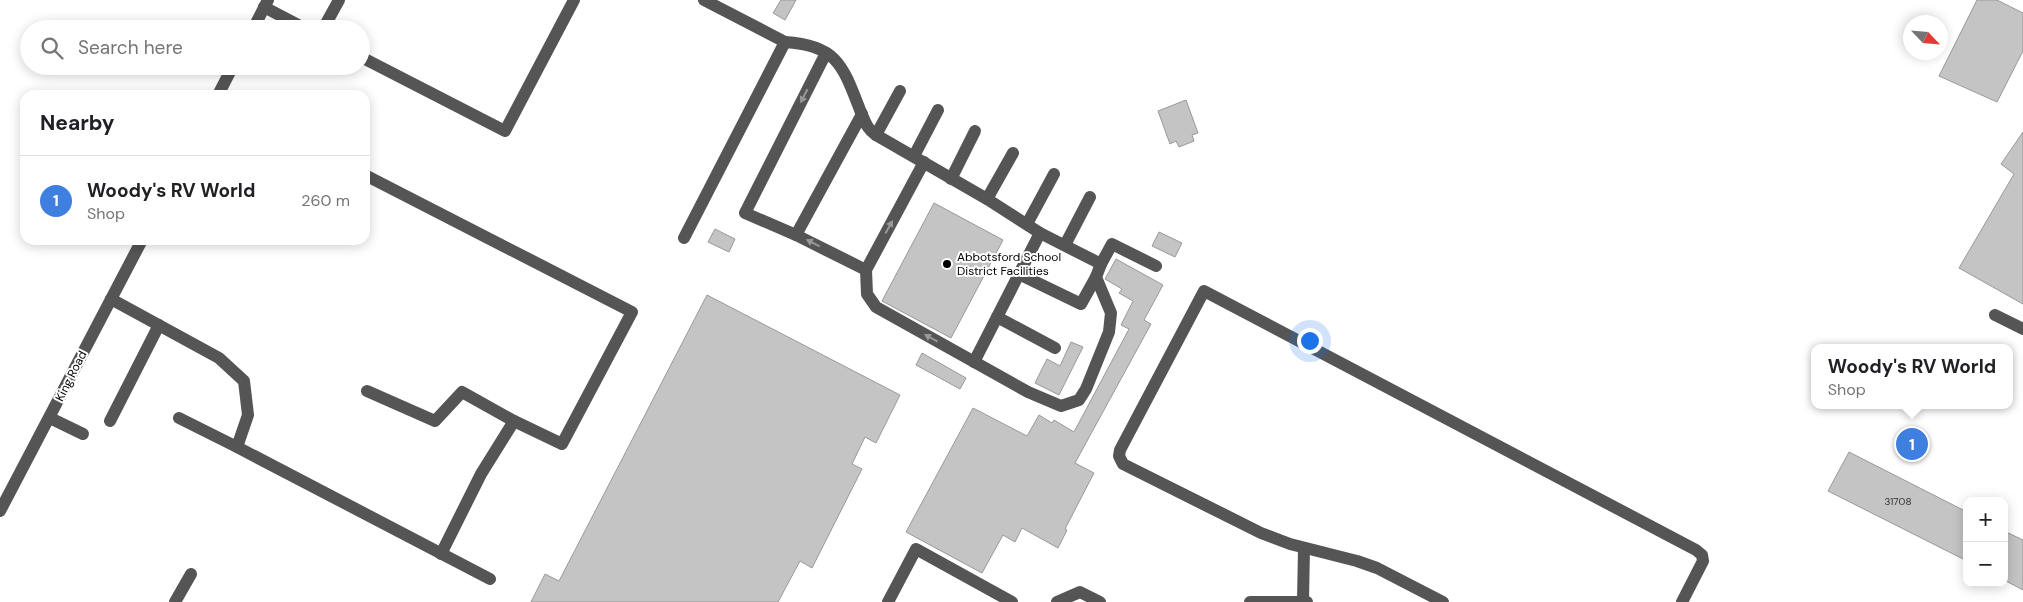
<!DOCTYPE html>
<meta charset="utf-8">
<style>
body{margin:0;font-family:"DM Sans",sans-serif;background:#f6f6f6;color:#202124}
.controls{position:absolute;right:15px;bottom:15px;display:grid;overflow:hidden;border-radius:10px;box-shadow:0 2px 12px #0003}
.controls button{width:45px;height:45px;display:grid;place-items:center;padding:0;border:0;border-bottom:1px solid #e0e0e0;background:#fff;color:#202124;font:25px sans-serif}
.compass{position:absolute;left:1903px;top:15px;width:45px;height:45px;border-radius:50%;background:#fff;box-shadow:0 2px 12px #0003;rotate:116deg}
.you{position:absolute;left:1309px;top:340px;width:18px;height:18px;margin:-12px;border:4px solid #fff;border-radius:50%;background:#1a73e8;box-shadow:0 0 0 8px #1a73e833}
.badge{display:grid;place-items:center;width:32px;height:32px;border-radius:50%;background:#000;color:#fff;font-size:16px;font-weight:700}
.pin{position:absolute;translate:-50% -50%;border:2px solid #fff;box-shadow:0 1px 5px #0006}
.popup{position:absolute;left:1811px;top:344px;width:202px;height:65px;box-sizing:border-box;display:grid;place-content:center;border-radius:10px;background:#fff;filter:drop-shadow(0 1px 4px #0005);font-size:16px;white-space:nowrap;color:#757577}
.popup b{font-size:19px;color:#202124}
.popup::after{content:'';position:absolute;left:50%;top:100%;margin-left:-10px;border:10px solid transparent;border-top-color:#fff}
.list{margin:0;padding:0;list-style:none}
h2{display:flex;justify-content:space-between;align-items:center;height:65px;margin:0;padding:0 20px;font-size:21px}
h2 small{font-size:16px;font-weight:400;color:#757577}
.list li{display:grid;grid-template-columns:32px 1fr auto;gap:15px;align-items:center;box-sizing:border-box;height:90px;padding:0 20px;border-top:1px solid #e0e0e0}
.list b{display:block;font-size:19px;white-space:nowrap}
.list p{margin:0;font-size:16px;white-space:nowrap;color:#757577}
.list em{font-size:16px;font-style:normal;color:#757577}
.icon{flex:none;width:28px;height:28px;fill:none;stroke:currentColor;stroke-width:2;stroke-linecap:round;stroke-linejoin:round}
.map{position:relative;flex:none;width:2023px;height:602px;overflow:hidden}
.search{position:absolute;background:#fff;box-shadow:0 2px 12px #0003;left:20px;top:20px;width:350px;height:55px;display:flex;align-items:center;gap:12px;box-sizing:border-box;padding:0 18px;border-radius:28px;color:#757577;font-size:19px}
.panel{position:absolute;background:#fff;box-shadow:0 2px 12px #0003;left:20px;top:90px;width:350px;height:155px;border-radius:15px}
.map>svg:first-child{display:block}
.building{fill:#c4c4c4;stroke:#999}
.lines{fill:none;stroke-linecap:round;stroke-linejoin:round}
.minor{stroke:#555;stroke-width:12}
.oneway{fill:#999}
.poi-dot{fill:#000;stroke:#fff;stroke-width:2}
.labels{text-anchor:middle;stroke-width:4;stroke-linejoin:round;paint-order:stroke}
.number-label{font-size:10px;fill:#313131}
.poi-label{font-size:12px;fill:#000;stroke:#fff;text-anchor:start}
.street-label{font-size:12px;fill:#000;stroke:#fff}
</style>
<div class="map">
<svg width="2023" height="602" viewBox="0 0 2023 602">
<rect width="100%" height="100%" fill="#fff"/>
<g class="building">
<path d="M781 0H796L785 20 773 13Z"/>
<path d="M1977 0H1997L2023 13V51L1997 102 1939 76Z"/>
<path d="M1186 100 1198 133 1192 135 1194 141 1179 147 1176 141 1170 144 1158 111Z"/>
<path d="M2023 132V304L1959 268 2014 174 2001 164Z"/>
<path d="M934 203 1003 240 951 338 882 301Z"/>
<path d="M715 229 735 239 729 252 708 242Z"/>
<path d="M1159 232 1182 243 1175 257 1152 246Z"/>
<path d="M1116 259 1163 285 1144 320 1151 324 1075 463 1094 473 1065 529 1067 530 1058 548 1022 528 1015 542 1003 535 982 573 906 532 973 408 1027 436 1039 415 1052 423 1054 420 1074 432 1129 329 1121 325 1133 301 1119 293 1122 289 1105 279Z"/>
<path d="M707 295 900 395 876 443 865 437 852 464 862 469 812 568 800 561 778 602H531L545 574 559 581Z"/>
<path d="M1071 342 1083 347 1059 395 1035 383 1047 359 1060 366Z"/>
<path d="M922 353 966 378 960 389 916 365Z"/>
<path d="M1849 452 1967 512V561L1828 491Z"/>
<path d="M2004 531 2023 540V590L2004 580Z"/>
</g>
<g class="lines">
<g class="minor">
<path d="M264 7 306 29"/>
<path d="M253 29 268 0"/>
<path d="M323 29 339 0"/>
<path d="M785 42C837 45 843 66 860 110 865 121 866 128 876 135L987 199 1040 233 1101 264 1112 244 1156 266"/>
<path d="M361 57 505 131 574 0"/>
<path d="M218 95 233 66"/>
<path d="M862 114 796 235 866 270 867 294 876 307 1028 392 1061 406 1079 400 1086 389 1109 332 1111 313 1096 277 1101 264"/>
<path d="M876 135 900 91"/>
<path d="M914 156 938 110"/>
<path d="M365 175 632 312 562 444 514 421 462 392 435 421 367 391"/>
<path d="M951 179 975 131"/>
<path d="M987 199 1013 153"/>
<path d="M1027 224 1054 174"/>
<path d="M796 235 745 213 826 53"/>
<path d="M684 238 785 42 704 0"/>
<path d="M1065 245 1090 197"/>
<path d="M866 270 924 162"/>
<path d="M1019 274 1081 304 1096 277"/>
<path d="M111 299 219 358 244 381 248 415 237 447 490 579"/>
<path d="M1995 315 2023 329"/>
<path d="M997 317 1055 348"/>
<path d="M974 362 1040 233"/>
<path d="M50 418 83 434"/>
<path d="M179 418 237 447"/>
<path d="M110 421 159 325"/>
<path d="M0 511 142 240"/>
<path d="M441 554 481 474 514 421"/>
<path d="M1303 601 1304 548"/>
<path d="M175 602 191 574"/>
<path d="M888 602 916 549 1012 602"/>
<path d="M1057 602 1080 592 1100 602"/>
<path d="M1250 602H1307"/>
<path d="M1443 602 1377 568 1357 561 1290 544 1261 533 1123 464 1119 456 1120 450 1204 291 1696 550 1702 555 1703 561 1682 602"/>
</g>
</g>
<defs><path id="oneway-solid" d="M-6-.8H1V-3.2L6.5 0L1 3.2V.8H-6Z" transform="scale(1.25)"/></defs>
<g class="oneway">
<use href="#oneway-solid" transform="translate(804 96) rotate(117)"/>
<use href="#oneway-solid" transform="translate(889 227) rotate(-61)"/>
<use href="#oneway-solid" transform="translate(813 243) rotate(-153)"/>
<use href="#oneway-solid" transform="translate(931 338) rotate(-151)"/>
</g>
<circle class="poi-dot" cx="947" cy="264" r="5"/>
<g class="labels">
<g class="number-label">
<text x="1898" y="505">31708</text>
</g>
<g class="poi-label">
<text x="957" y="261">Abbotsford School<tspan x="957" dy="14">District Facilities</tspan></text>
</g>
<g class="street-label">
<text transform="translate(71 376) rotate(-63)" y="4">King Road</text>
</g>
</g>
</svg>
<div class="controls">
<button>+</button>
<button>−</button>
</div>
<svg class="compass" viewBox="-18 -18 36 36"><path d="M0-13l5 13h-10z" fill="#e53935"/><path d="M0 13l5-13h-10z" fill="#757577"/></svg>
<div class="you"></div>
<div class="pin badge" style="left:1912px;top:444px;background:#3f7fe0">1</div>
<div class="popup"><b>Woody's RV World</b>Shop</div>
<div class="search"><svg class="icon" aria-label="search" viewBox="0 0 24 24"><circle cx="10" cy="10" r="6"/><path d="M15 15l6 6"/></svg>Search here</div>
<section class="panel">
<h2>Nearby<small></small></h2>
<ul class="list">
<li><span class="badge" style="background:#3f7fe0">1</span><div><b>Woody's RV World</b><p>Shop</p></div><em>260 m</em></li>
</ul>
</section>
</div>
